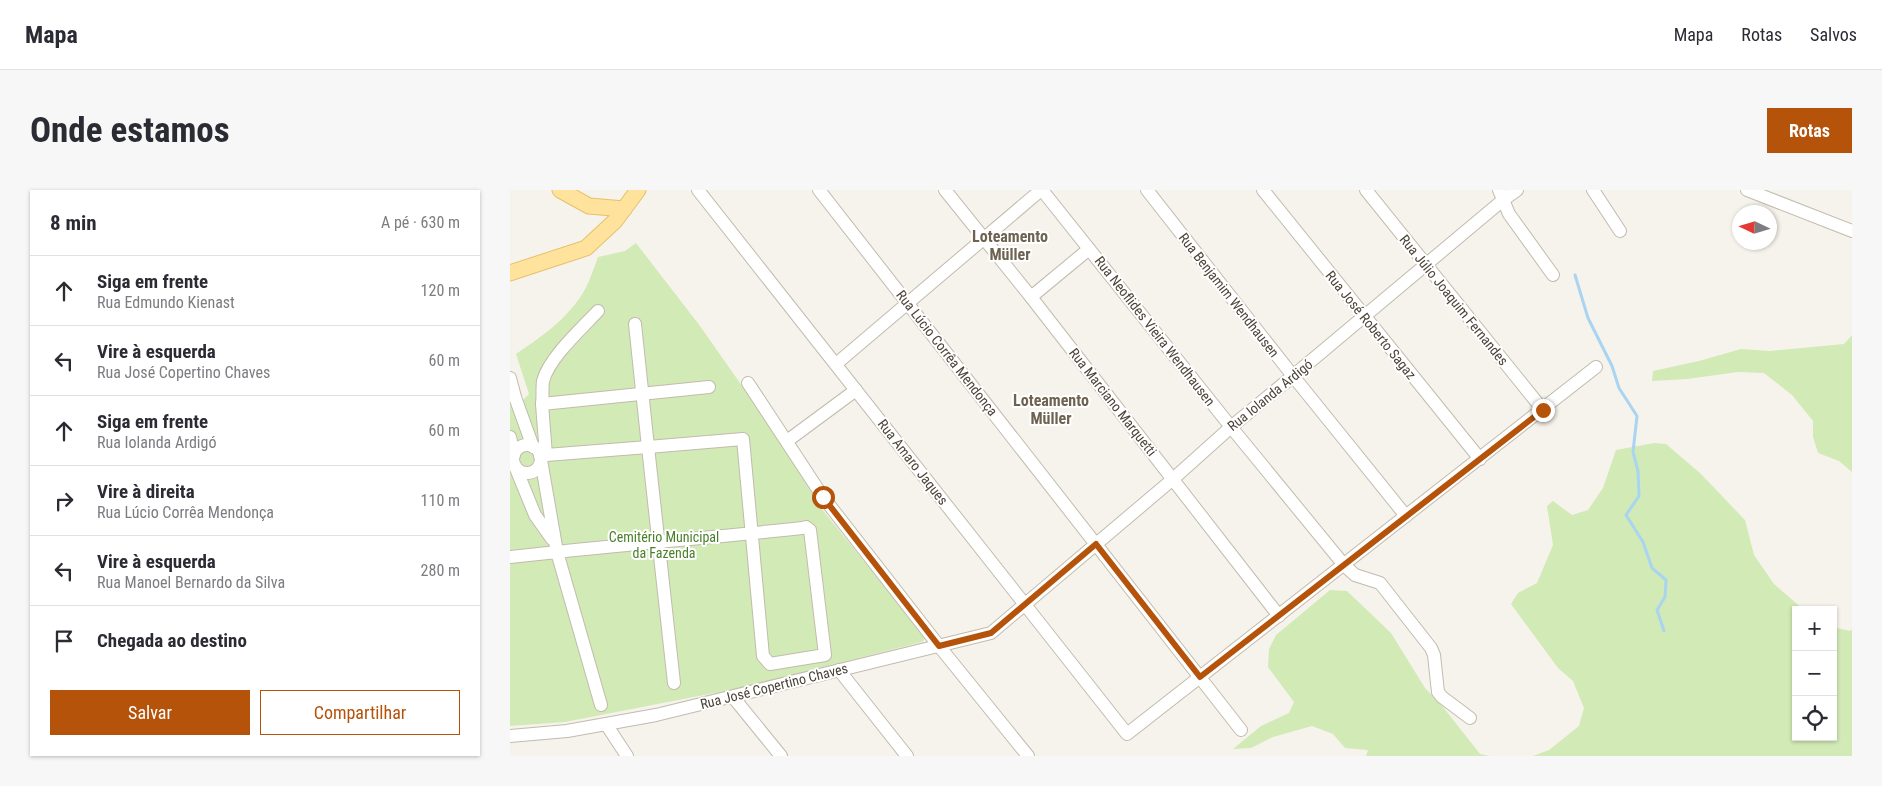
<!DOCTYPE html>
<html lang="pt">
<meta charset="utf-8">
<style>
body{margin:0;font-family:"Roboto Condensed",sans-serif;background:#f7f7f7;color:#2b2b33}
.controls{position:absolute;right:15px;bottom:15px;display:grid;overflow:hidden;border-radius:0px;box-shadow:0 1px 4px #0004}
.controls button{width:45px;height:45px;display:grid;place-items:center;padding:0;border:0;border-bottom:1px solid #e1e1e2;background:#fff;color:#2b2b33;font:25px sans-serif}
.compass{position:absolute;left:1222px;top:15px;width:45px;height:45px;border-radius:50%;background:#fff;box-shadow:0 1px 4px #0004;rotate:274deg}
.stop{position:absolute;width:15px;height:15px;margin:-11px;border:4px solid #b45309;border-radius:50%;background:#fff}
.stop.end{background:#b45309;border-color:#fff;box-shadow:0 1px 5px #0008}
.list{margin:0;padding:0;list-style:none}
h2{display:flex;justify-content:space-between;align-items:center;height:65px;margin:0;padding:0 20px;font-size:21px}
h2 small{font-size:16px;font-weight:400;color:#7c7c81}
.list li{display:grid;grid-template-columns:32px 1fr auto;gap:15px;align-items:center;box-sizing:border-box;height:70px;padding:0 20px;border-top:1px solid #e1e1e2}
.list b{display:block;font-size:19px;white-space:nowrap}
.list p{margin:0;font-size:16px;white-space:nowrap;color:#7c7c81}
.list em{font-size:16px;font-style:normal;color:#7c7c81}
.actions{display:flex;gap:10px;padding:15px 20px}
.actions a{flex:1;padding:11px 0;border:1px solid #b45309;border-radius:0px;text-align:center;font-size:18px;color:#b45309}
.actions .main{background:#b45309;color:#fff}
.icon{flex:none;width:28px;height:28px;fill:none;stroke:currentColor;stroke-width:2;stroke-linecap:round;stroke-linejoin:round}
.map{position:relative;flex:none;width:1342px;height:566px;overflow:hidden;border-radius:0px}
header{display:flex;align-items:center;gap:30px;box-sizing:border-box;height:70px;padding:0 25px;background:#fff;border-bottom:1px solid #e1e1e2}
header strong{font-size:24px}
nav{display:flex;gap:28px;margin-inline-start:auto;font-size:18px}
.intro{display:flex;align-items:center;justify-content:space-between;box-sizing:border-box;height:120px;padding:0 30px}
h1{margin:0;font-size:35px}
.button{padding:12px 22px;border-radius:0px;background:#b45309;color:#fff;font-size:18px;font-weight:700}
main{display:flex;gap:30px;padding:0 30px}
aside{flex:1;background:#fff;border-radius:0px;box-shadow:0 1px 4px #0004}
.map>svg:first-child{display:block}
.green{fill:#d2eab5}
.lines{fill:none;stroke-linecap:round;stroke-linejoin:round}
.stream{stroke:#a9d4f2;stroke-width:3}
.minor-casing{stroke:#c2bbae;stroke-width:14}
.major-casing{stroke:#e6c16a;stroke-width:17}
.minor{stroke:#fff;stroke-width:12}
.major{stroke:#ffe39c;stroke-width:15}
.route{stroke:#b45309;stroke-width:6}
.labels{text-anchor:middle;stroke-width:4;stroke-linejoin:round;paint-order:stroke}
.street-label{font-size:14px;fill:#4b4439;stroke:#fff}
.park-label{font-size:14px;fill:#4a7f2a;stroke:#fff}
.quarter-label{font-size:16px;font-weight:bold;fill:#6e6250;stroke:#fff}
</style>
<header>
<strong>Mapa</strong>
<nav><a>Mapa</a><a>Rotas</a><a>Salvos</a></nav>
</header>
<div class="intro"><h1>Onde estamos</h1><a class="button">Rotas</a></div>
<main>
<aside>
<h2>8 min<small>A pé · 630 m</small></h2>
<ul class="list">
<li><svg class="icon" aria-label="ahead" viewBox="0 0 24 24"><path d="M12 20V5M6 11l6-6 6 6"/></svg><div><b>Siga em frente</b><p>Rua Edmundo Kienast</p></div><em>120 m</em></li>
<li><svg class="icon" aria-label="left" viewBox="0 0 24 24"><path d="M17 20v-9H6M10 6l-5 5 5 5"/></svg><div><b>Vire à esquerda</b><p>Rua José Copertino Chaves</p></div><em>60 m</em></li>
<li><svg class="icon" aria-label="ahead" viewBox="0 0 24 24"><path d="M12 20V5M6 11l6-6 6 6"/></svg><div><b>Siga em frente</b><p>Rua Iolanda Ardigó</p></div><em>60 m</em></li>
<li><svg class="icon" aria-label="right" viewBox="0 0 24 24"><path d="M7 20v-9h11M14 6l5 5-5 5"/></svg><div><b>Vire à direita</b><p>Rua Lúcio Corrêa Mendonça</p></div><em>110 m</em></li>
<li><svg class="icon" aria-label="left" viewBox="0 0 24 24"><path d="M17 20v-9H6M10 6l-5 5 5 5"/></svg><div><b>Vire à esquerda</b><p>Rua Manoel Bernardo da Silva</p></div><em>280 m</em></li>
<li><svg class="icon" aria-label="arrive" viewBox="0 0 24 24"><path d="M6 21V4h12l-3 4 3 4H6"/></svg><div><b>Chegada ao destino</b></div></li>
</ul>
<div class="actions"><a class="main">Salvar</a><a>Compartilhar</a></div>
</aside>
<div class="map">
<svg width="1342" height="566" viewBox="0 0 1342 566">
<rect width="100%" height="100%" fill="#f6f3ec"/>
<g class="green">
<path d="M126 53 190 136 265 243 311 318 416 448 412 452 225 499 55 532 0 536V216L13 210 19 204 6 164C28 149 50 134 66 113 77 100 82 83 88 67L115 61Z"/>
<path d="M1342 145V282L1329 271 1308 263 1303 247V231L1282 205 1254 183 1228 182 1177 189 1142 191 1143 181 1189 171 1231 159 1259 161 1334 154Z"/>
<path d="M1144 253 1156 254 1191 284 1235 330 1244 365 1264 394 1294 420H1286V547H1323V437L1340 441 1342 439V566H1023L1039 560 1069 536 1074 518 1063 491 1048 478 1001 414 1008 403 1027 393 1043 355 1037 316 1043 311 1062 325 1078 320 1093 298 1106 260Z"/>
<path d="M820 400 837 401 881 443 915 498 933 517 970 564 980 566H856L858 560 835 558 823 544 802 536 763 547 741 558 723 559 751 536 779 523 784 512 758 477 759 459 766 445Z"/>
</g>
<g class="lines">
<path class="stream" d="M1065 85 1078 128 1102 176 1109 198 1127 226 1123 262 1128 281 1129 306 1116 325 1133 352 1142 378 1156 390 1155 407 1147 420 1154 441"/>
<g class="minor-casing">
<g id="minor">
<path d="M188 0 617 544 1086 177"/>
<path d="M309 0 731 540"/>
<path d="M435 0 521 107 769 426"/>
<path d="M532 0 721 237 834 375 845 385 870 393 921 458 924 465 928 502 932 507 960 528"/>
<path d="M637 0 783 186 896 326"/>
<path d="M753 0 970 269"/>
<path d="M856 0 1033 220"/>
<path d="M989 0 999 24 1043 85"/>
<path d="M1083 0 1110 41"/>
<path d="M1237 0 1342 41"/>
<path d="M521 107 579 59"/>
<path d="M326 174 531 0"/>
<path d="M0 188 5 207 23 257"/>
<path d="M238 193 313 307 429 456 518 566"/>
<path d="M32 214C33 207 32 199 33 191 39 168 71 139 88 121"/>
<path d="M0 247 4 265"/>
<path d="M277 251 346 200"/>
<circle cx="17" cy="269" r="14"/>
<path d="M36 265 138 257 125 134"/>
<path d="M30 266 36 265 32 214 199 197"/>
<path d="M31 270 47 362C129 353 210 347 292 338L296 337 300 340 315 465 260 474 253 466 233 249 138 257 164 493"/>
<path d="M5 276 25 325 42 349"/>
<path d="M0 367 47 362 91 515"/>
<path d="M329 480 397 566"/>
<path d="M223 507 271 566"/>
<path d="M96 534 117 566"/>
<path d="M0 546 57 541 146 525 481 443 663 289 721 237 783 186 993 10 1007 0"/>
</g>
</g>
<g class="major-casing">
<g id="major">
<path d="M50 0 79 16 114 19"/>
<path d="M0 83 76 58 105 31 128 0"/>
</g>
</g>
<use href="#minor" class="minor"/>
<use href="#major" class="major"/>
</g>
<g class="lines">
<path class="route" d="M313 307 429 456 481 443 586 354 690 487 1033 220"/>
</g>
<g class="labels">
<g class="street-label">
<text transform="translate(719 105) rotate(52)" y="5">Rua Benjamim Wendhausen</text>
<text transform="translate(944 110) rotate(51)" y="5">Rua Júlio Joaquim Fernandes</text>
<text transform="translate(861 135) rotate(51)" y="5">Rua José Roberto Sagaz</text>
<text transform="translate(645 141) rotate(52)" y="5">Rua Neoflides Vieira Wendhausen</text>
<text transform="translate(437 163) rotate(52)" y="5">Rua Lúcio Corrêa Mendonça</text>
<text transform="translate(760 205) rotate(-39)" y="5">Rua Iolanda Ardigó</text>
<text transform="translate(603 212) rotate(52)" y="5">Rua Marciano Marquetti</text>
<text transform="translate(403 272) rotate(52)" y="5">Rua Amaro Jaques</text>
<text transform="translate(264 496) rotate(-14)" y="5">Rua José Copertino Chaves</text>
</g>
<g class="park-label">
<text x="154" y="352">Cemitério Municipal<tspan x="154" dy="16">da Fazenda</tspan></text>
</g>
<g class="quarter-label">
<text x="500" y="52">Loteamento<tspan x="500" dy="18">Müller</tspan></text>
<text x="541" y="216">Loteamento<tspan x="541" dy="18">Müller</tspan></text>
</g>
</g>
</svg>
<div class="controls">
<button>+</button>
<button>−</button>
<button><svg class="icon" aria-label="locate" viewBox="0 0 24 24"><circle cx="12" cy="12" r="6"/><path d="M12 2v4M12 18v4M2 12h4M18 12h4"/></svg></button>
</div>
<svg class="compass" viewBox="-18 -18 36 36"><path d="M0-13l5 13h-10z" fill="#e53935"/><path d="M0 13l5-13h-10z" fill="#7c7c81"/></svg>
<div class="stop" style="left:313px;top:307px"></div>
<div class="stop end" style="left:1033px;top:220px"></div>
</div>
</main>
